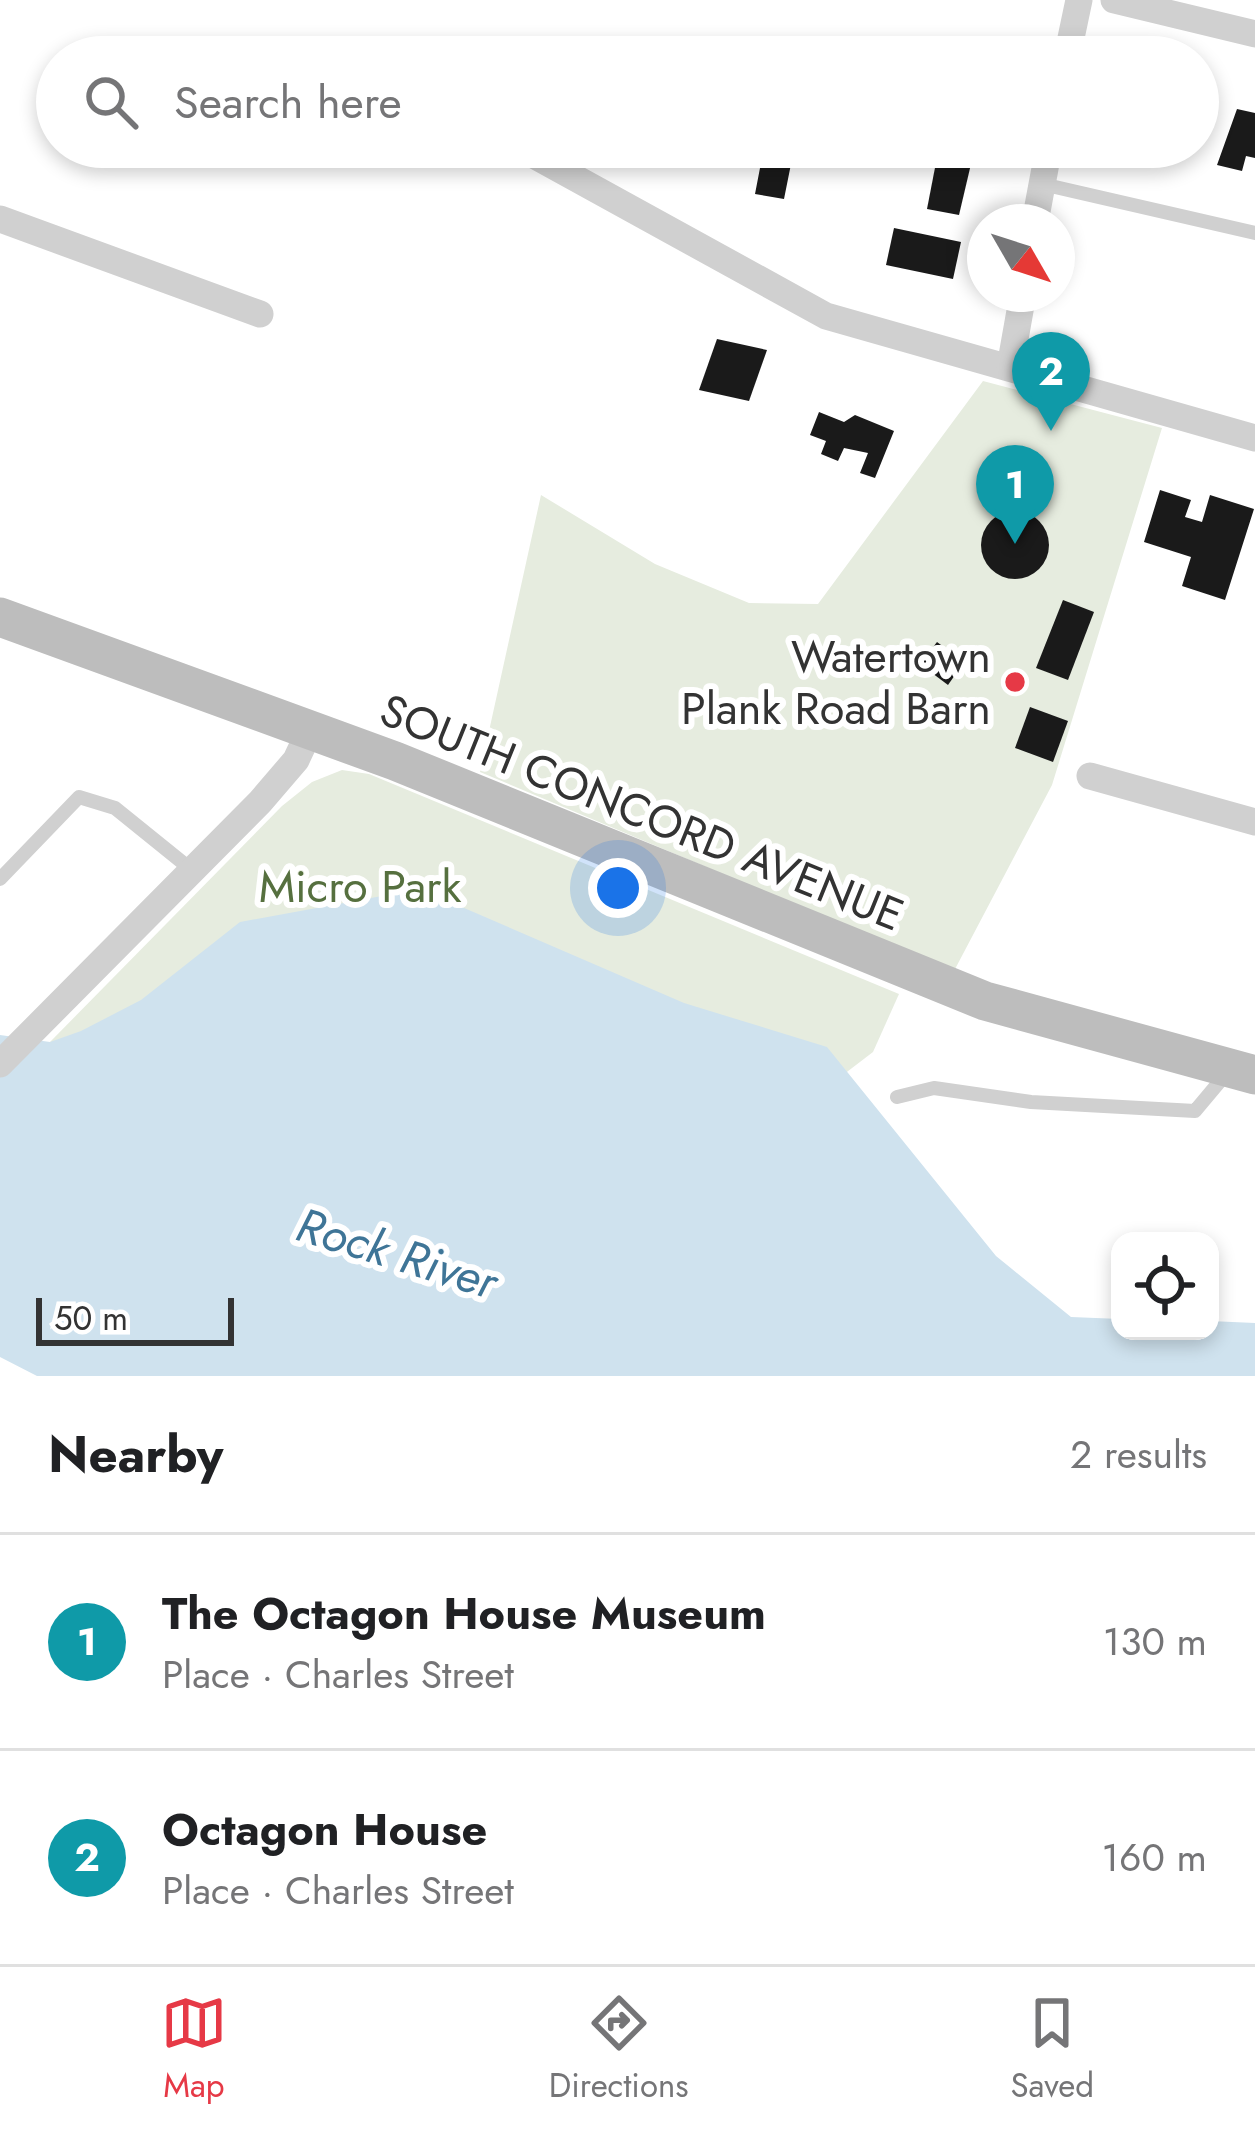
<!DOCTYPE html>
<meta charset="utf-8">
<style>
body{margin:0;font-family:Jost,sans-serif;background:#f6f6f6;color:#202124}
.controls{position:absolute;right:36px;bottom:36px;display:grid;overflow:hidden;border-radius:24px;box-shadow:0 6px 18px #0003}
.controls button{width:108px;height:108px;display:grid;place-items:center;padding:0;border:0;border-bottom:3px solid #e0e0e0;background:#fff;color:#202124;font:60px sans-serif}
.compass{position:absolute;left:967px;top:204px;width:108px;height:108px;border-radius:50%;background:#fff;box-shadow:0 6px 18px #0003;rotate:129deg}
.scale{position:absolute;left:36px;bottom:30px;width:198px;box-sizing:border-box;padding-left:12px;border:6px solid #333;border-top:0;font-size:33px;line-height:42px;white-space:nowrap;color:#333;-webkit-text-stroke:9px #fff;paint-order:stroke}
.you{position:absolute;left:618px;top:888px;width:42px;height:42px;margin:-30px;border:9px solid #fff;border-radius:50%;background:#1a73e8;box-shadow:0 0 0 18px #1a73e833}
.badge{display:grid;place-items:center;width:78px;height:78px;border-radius:50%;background:#e63946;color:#fff;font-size:39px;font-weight:700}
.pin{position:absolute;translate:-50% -99px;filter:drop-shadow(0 3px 6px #0008)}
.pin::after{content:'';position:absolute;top:63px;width:42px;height:36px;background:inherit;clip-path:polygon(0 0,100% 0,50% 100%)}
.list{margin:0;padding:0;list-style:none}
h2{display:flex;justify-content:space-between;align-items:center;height:156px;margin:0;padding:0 48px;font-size:51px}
h2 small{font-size:39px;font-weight:400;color:#757577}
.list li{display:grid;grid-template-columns:78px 1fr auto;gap:36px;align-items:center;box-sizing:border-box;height:216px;padding:0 48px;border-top:3px solid #e0e0e0}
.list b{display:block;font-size:45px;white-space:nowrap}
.list p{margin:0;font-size:39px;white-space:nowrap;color:#757577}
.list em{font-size:39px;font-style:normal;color:#757577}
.icon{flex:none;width:66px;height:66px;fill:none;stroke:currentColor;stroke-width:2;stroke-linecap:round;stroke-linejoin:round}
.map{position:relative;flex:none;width:1255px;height:1376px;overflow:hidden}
.search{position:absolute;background:#fff;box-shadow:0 6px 18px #0003;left:36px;right:36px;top:36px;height:132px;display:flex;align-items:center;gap:30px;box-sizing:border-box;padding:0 42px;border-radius:66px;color:#757577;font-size:45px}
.sheet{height:588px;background:#fff}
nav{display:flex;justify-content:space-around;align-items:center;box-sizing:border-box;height:168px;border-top:3px solid #e0e0e0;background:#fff;font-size:33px;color:#757577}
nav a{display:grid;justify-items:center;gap:6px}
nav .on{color:#e63946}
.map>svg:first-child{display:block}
.green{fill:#e6ecdf}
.water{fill:#cfe2ee}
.building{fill:#1a1a1a}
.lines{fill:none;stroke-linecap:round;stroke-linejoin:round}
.lane{stroke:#d0d0d0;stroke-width:14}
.street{stroke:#d0d0d0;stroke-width:27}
.secondary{stroke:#bdbdbd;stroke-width:39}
.poi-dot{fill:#e63946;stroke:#fff;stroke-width:4.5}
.labels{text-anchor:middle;stroke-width:12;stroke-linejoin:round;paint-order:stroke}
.poi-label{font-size:45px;fill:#333;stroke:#fff;text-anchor:end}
.street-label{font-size:45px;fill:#333;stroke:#fff}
.park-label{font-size:45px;fill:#56703f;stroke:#fff}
.water-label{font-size:48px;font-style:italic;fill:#3f7597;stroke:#fff}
</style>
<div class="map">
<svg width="1255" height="1376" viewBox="0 0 1255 1376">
<rect width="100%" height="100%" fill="#fff"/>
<g class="green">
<path d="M983 381 1162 428 1052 785 954 971 480 772 541 495 655 564 749 603 818 604Z"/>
<path d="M342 770 369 774 899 994 873 1052 822 1091 50 1042 282 806 312 782Z"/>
</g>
<path class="water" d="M420 889 684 1003 827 1047 996 1256 1071 1317 1120 1319V1331H1210V1321L1255 1323V1376H37L0 1357V1035L50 1042 81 1031 141 1000 240 922Z"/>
<g class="building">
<path d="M1237 109 1255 113V158L1246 156 1242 171 1217 165Z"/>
<path d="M719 147H772L771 155 792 159 784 199 755 194 760 168 717 159Z"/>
<path d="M939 147H975L959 215 927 209Z"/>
<path d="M894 228 961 242 953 279 886 265Z"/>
<path d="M717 339 767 350 749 401 699 390Z"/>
<path d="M819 412 844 422 855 415 894 431 875 478 860 473 868 453 844 448 838 461 821 454 826 441 810 435Z"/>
<path d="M1160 490 1191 500 1185 517 1202 522 1210 495 1254 509 1225 600 1182 586 1191 557 1144 542Z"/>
<circle cx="1015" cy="545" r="34"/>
<path d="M1063 600 1094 612 1068 680 1036 668Z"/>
<path d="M937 642 964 662 948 685 920 664Z"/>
<path d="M1030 707 1068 721 1053 762 1015 748Z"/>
</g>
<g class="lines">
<g class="lane">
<path d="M1042 184 1255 233"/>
<path d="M0 879 79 797 115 808 193 871"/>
<path d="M897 1097 934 1088 1031 1102 1195 1111 1226 1074"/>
</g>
<g class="street">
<path d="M1114 0 1255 34"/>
<path d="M1067 57 1079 0"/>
<path d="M519 147 826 316 1255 438"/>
<path d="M0 219 260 314"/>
<path d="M1035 222 1049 147"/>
<path d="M1010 367 1023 294"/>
<path d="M1090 776 1255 822"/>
<path d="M0 1064 260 802 296 760 310 730"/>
</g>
<path class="secondary" d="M0 617 395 761 985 1001 1255 1075"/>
</g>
<circle class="poi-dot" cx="1015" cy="682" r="12"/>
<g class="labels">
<g class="poi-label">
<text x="991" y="672">Watertown<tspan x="991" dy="52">Plank Road Barn</tspan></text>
</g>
<g class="street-label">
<text transform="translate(642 812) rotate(22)" y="16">SOUTH CONCORD AVENUE</text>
</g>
<g class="park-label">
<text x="360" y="902">Micro Park</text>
</g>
<g class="water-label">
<text transform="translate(397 1253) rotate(17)" y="17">Rock River</text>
</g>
</g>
</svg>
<div class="controls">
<button><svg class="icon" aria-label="locate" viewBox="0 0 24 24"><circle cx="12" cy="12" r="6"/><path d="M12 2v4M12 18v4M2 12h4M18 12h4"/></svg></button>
</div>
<svg class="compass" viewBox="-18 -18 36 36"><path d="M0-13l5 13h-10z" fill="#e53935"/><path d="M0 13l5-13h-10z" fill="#757577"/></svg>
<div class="scale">50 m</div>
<div class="you"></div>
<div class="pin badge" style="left:1015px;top:544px;background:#0f9aa8">1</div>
<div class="pin badge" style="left:1051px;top:431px;background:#0f9aa8">2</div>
<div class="search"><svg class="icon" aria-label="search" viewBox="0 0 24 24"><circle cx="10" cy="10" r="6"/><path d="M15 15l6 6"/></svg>Search here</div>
</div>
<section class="sheet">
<h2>Nearby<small>2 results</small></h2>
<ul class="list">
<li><span class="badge" style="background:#0f9aa8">1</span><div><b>The Octagon House Museum</b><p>Place · Charles Street</p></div><em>130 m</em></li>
<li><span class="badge" style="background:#0f9aa8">2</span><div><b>Octagon House</b><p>Place · Charles Street</p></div><em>160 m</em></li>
</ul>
</section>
<nav>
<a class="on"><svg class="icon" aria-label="map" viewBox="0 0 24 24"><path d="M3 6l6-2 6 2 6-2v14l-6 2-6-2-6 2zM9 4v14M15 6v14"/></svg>Map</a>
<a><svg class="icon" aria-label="directions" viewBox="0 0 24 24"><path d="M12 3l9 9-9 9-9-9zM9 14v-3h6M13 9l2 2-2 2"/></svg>Directions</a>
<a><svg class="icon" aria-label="saved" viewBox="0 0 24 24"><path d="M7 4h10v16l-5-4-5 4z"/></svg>Saved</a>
</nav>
